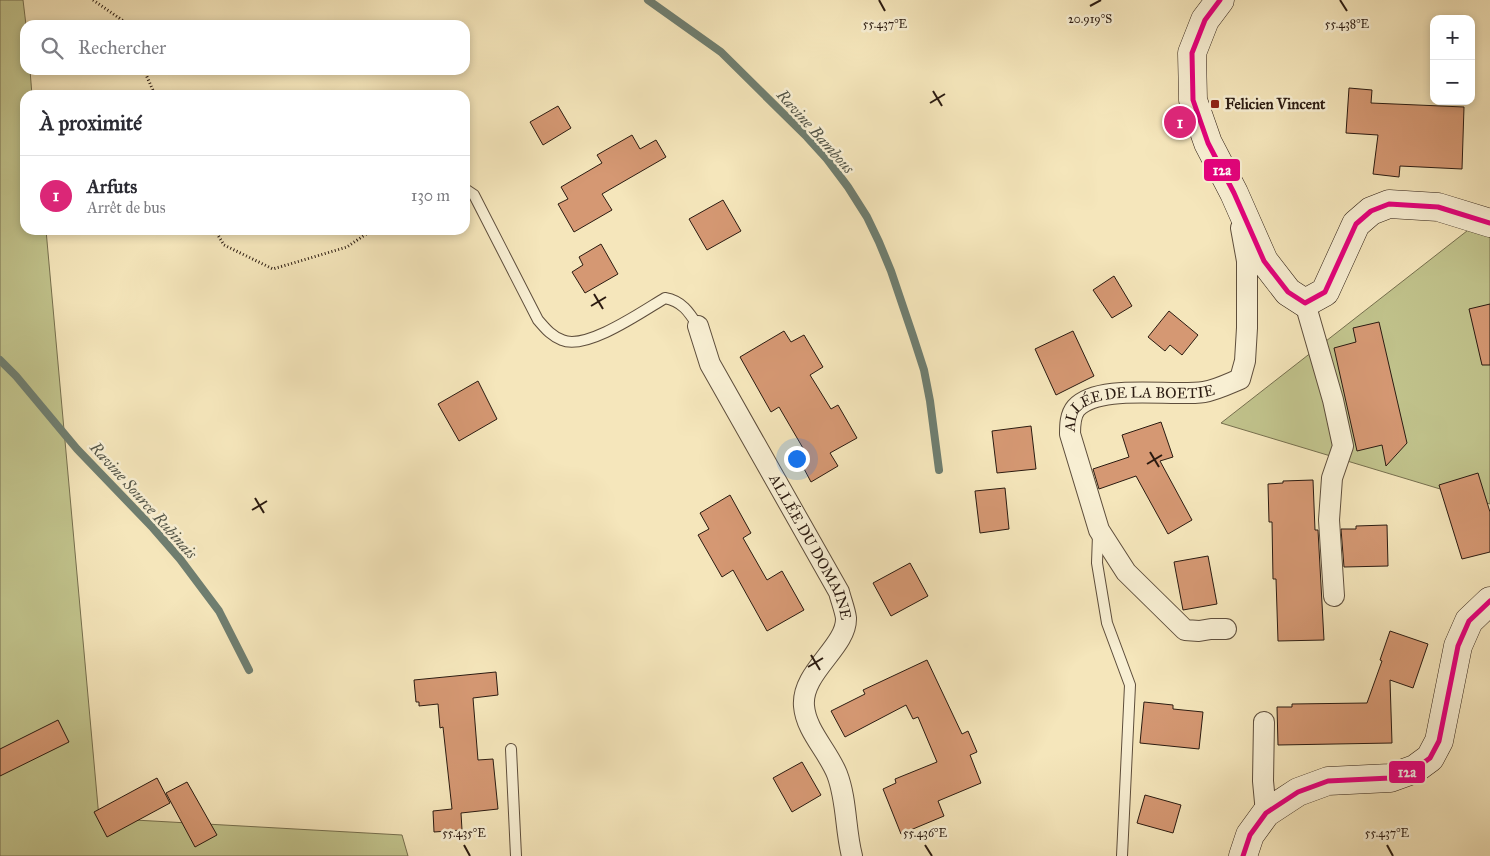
<!DOCTYPE html>
<html lang="fr">
<meta charset="utf-8">
<style>
body{margin:0;font-family:"IM FELL Great Primer",serif;background:#f7f7f7;color:#2b2b33}
.controls{position:absolute;right:15px;top:15px;display:grid;overflow:hidden;border-radius:10px;box-shadow:0 2px 8px #0003}
.controls button{width:45px;height:45px;display:grid;place-items:center;padding:0;border:0;border-bottom:1px solid #e1e1e2;background:#fff;color:#2b2b33;font:25px sans-serif}
.you{position:absolute;left:796px;top:458px;width:18px;height:18px;margin:-12px;border:4px solid #fff;border-radius:50%;background:#1a73e8;box-shadow:0 0 0 8px #1a73e833}
.badge{display:grid;place-items:center;width:32px;height:32px;border-radius:50%;background:#db2777;color:#fff;font-size:16px;font-weight:700}
.pin{position:absolute;translate:-50% -50%;border:2px solid #fff;box-shadow:0 1px 5px #0006}
.list{margin:0;padding:0;list-style:none}
h2{display:flex;justify-content:space-between;align-items:center;height:65px;margin:0;padding:0 20px;font-size:21px}
h2 small{font-size:16px;font-weight:400;color:#7c7c81}
.list li{display:grid;grid-template-columns:32px 1fr auto;gap:15px;align-items:center;box-sizing:border-box;height:80px;padding:0 20px;border-top:1px solid #e1e1e2}
.list b{display:block;font-size:19px;white-space:nowrap}
.list p{margin:0;font-size:16px;white-space:nowrap;color:#7c7c81}
.list em{font-size:16px;font-style:normal;color:#7c7c81}
.icon{flex:none;width:28px;height:28px;fill:none;stroke:currentColor;stroke-width:2;stroke-linecap:round;stroke-linejoin:round}
.map{position:relative;flex:none;width:1490px;height:856px;overflow:hidden}
.search{position:absolute;background:#fff;box-shadow:0 2px 8px #0003;left:20px;top:20px;width:450px;height:55px;display:flex;align-items:center;gap:12px;box-sizing:border-box;padding:0 18px;border-radius:15px;color:#7c7c81;font-size:19px}
.panel{position:absolute;background:#fff;box-shadow:0 2px 8px #0003;left:20px;top:90px;width:450px;height:145px;border-radius:15px}
.map>svg:first-child{display:block}
.green{fill:#c1c38c;stroke:#766f4e}
.lines{fill:none;stroke-linecap:round;stroke-linejoin:round}
.stream{stroke:#6f7e70;stroke-width:8}
.building{fill:#d59873;stroke:#2b1b11}
.service-casing{stroke:#5e4e3c;stroke-width:12}
.minor-casing{stroke:#5e4e3c;stroke-width:22}
.secondary-casing{stroke:#2b1b11;stroke-width:29}
.path{stroke:#2b1b11;stroke-width:3;stroke-dasharray:1 2.5;stroke-linecap:butt}
.service{stroke:#f8efd3;stroke-width:10}
.minor{stroke:#f8efd3;stroke-width:20}
.secondary{stroke:#f8efd3;stroke-width:28}
.bus-1-casing{stroke:#f8efd3;stroke-width:9}
.bus-1{stroke:#e5007d;stroke-width:5}
.ticks{fill:none;stroke:#2b1b11;stroke-width:2}
.poi-dot{fill:#8f2418;stroke:#f8efd3;stroke-width:2}
.labels{text-anchor:middle;stroke-width:5;stroke-linejoin:round;paint-order:stroke}
.poi-label{font-size:15px;font-weight:bold;fill:#2b1b11;stroke:#f8efd3;text-anchor:start}
.street-label{font-size:15px;fill:#2b1b11;stroke:#f8efd3}
.water-label{font-size:16px;font-style:italic;fill:#535548;stroke:#f8efd3}
.ticks-label{font-size:12px;text-anchor:middle;fill:#2b1b11;stroke:#f8efd3;stroke-width:5;stroke-linejoin:round;paint-order:stroke}
.line-badge{stroke:#f8efd3;stroke-width:2}
.badge-label{font-size:14px;text-anchor:middle;font-weight:bold;fill:#fff}
</style>
<div class="map">
<svg width="1490" height="856" viewBox="0 0 1490 856">
<rect width="100%" height="100%" fill="#f5e6bb"/>
<filter id="stains"><feTurbulence type="fractalNoise" baseFrequency=".004" numOctaves="4"/><feColorMatrix values="0 0 0 0 .2 0 0 0 0 .09 0 0 0 0 .02 0 0 0 .5 -.17"/></filter>
<radialGradient id="worn" r=".72"><stop offset=".6" stop-color="#630" stop-opacity="0"/><stop offset="1" stop-color="#630" stop-opacity=".3"/></radialGradient>
<g class="green">
<path d="M0 0H23L26 25 25 70H30L32 95H25V230H46L99 818 402 835 408 856H0Z"/>
<path d="M1490 212V504L1221 423 1490 213Z"/>
</g>
<g class="lines">
<g class="stream">
<path d="M648 0 721 52 807 137 827 159 848 187 867 217 879 242 891 271 913 336 924 370 930 401 939 470"/>
<path d="M0 360 16 376 77 449 153 528 180 559 219 611 249 670"/>
</g>
</g>
<g class="building">
<path d="M1349 88 1372 90 1371 103 1464 107 1462 169 1400 166 1399 177 1373 174 1378 135 1346 133Z"/>
<path d="M558 106 571 128 543 145 530 122Z"/>
<path d="M632 135 640 149 656 140 666 157 602 194 612 210 574 232 558 204 568 199 561 187 602 163 597 155Z"/>
<path d="M723 200 741 231 707 250 689 219Z"/>
<path d="M601 244 618 274 585 293 572 272 583 265 579 257Z"/>
<path d="M1114 276 1132 306 1112 318 1093 290Z"/>
<path d="M1490 304V365H1482L1469 309Z"/>
<path d="M1169 311 1198 335 1182 355 1170 345 1165 351 1148 337Z"/>
<path d="M1379 322 1407 443 1386 466 1382 445 1357 451 1334 348 1356 342 1353 328Z"/>
<path d="M784 331 791 342 804 335 823 367 810 375 831 409 838 405 857 438 830 453 838 466 811 482 802 465 808 461 805 456 807 455 779 407 771 412 740 357Z"/>
<path d="M1073 331 1094 376 1056 395 1035 349Z"/>
<path d="M478 381 497 419 459 441 438 404Z"/>
<path d="M1161 422 1173 457 1160 461 1192 520 1168 534 1136 476 1099 489 1093 469 1129 457 1122 435Z"/>
<path d="M1031 426 1036 469 997 473 992 431Z"/>
<path d="M1478 473 1490 512V552L1462 559 1439 485Z"/>
<path d="M1313 480 1315 530H1318L1324 640 1278 641 1276 579H1273L1272 522H1269L1268 484 1283 483V481Z"/>
<path d="M1005 488 1009 529 980 533 975 491Z"/>
<path d="M730 495 751 533 743 538 767 580 782 571 804 610 767 631 733 570 722 577 698 535 709 529 700 513Z"/>
<path d="M1387 525 1388 566 1344 567 1341 529H1356V526Z"/>
<path d="M1208 556 1217 604 1183 610 1174 562Z"/>
<path d="M910 563 928 596 891 616 873 583Z"/>
<path d="M1390 631 1428 644 1413 688 1390 680 1392 743 1278 745 1277 707H1292V704L1367 703 1382 661 1380 660Z"/>
<path d="M927 660 962 734 968 731 977 752 970 755 981 783 938 801 944 816 901 834 883 789 896 783 895 779 937 762 918 717 913 719 906 705 845 737 831 711 865 694 863 690Z"/>
<path d="M496 672 498 695 473 698 478 760 493 759 498 809 461 813 462 830 434 832 433 811 452 809 443 727 440 728 438 704 419 706V702H416L414 680Z"/>
<path d="M1144 702 1173 705V709L1203 712 1199 749 1140 743Z"/>
<path d="M58 720 69 742 0 776V749Z"/>
<path d="M802 762 821 795 792 812 773 778Z"/>
<path d="M157 778 170 803 107 837 94 812Z"/>
<path d="M187 782 217 835 195 847 166 793Z"/>
<path d="M1145 795 1181 805 1173 833 1137 823Z"/>
</g>
<g class="lines">
<g class="service-casing">
<g id="service">
<path d="M465 189 474 195 538 320C545 328 551 336 562 340 586 351 643 311 665 298 682 301 689 312 698 326"/>
<path d="M1098 535 1097 563 1107 623 1130 685 1122 856"/>
<path d="M511 749 516 856"/>
</g>
</g>
<g class="minor-casing">
<g id="minor">
<path d="M1305 303 1333 400 1343 446 1332 478 1329 520 1334 596"/>
<path id="s1" d="M698 326 710 364 839 592C841 600 845 610 846 618 847 647 801 672 804 706 806 731 828 751 837 774 847 800 845 829 852 856"/>
<path id="s2" d="M1226 629H1211L1199 631 1185 630 1126 572 1099 530 1070 434C1070 426 1070 415 1076 408 1099 383 1171 397 1204 392 1216 390 1228 384 1240 379L1245 361 1247 328V261L1241 228"/>
<path d="M1264 722 1263 781 1266 813"/>
</g>
</g>
<g class="secondary-casing">
<g id="secondary">
<path d="M1220 0 1205 20 1192 53 1193 100 1208 143 1234 193 1264 261 1288 292 1305 303 1325 292 1356 224 1371 211 1389 204 1438 207 1490 223"/>
<path d="M1243 856 1250 835 1266 813 1298 792 1328 781 1390 778 1415 769 1430 758 1439 741 1458 646 1469 621 1490 601"/>
</g>
</g>
<g class="path">
<path d="M93 0 125 22 126 25"/>
<path d="M144 70 155 95"/>
<path d="M215 230 224 245 273 269 347 247 372 230"/>
</g>
<use href="#service" class="service"/>
<use href="#minor" class="minor"/>
<use href="#secondary" class="secondary"/>
<g class="bus-1-casing">
<g id="bus-1">
<path d="M1220 0 1205 20 1192 53 1193 100 1208 143 1234 193 1264 261 1288 292 1305 303 1325 292 1356 224 1371 211 1389 204 1438 207 1490 223"/>
<path d="M1243 856 1250 835 1266 813 1298 792 1328 781 1390 778 1415 769 1430 758 1439 741 1458 646 1469 621 1490 601"/>
</g>
</g>
<use href="#bus-1" class="bus-1"/>
</g>
<path class="ticks" d="M879 0 885 11M1340 0 1347 11M1090 6 1101 0M933 91 942 106M930 103 945 94M594 294 603 309M591 306 606 297M1150 452 1159 467M1147 464 1162 455M255 498 264 513M252 510 267 501M811 655 820 670M808 667 823 658M464 845 470 856M925 845 932 856M1387 845 1393 856"/>
<rect class="poi-dot" x="1210" y="99" width="10" height="10" rx="2.5"/>
<g class="labels">
<g class="poi-label">
<text x="1225" y="109">Felicien Vincent</text>
</g>
<g class="street-label">
<text dy="5" stroke="none"><textPath href="#s2" startOffset="360">ALLÉE DE LA BOETIE</textPath></text>
<text dy="5" stroke="none"><textPath href="#s1" startOffset="249">ALLÉE DU DOMAINE</textPath></text>
</g>
<g class="water-label">
<text transform="translate(816 131) rotate(48)" y="6">Ravine Bambous</text>
<text transform="translate(144 500) rotate(48)" y="6">Ravine Source Rubinais</text>
</g>
</g>
<g class="ticks-label">
<text x="1090" y="23">20.919°S</text>
<text x="885" y="28">55.437°E</text>
<text x="1347" y="28">55.438°E</text>
<text x="464" y="837">55.435°E</text>
<text x="925" y="837">55.436°E</text>
<text x="1387" y="837">55.437°E</text>
</g>
<g class="line-badge">
<rect x="1203" y="158" width="38" height="24" rx="5" fill="#e5007d"/>
<rect x="1388" y="760" width="38" height="24" rx="5" fill="#e5007d"/>
</g>
<g class="badge-label">
<text x="1222" y="175">12a</text>
<text x="1407" y="777">12a</text>
</g>
<rect width="100%" height="100%" filter="url(#stains)"/>
<rect width="100%" height="100%" fill="url(#worn)"/>
</svg>
<div class="controls">
<button>+</button>
<button>−</button>
</div>
<div class="you"></div>
<div class="pin badge" style="left:1180px;top:122px">1</div>
<div class="search"><svg class="icon" aria-label="search" viewBox="0 0 24 24"><circle cx="10" cy="10" r="6"/><path d="M15 15l6 6"/></svg>Rechercher</div>
<section class="panel">
<h2>À proximité<small></small></h2>
<ul class="list">
<li><span class="badge">1</span><div><b>Arfuts</b><p>Arrêt de bus</p></div><em>130 m</em></li>
</ul>
</section>
</div>
